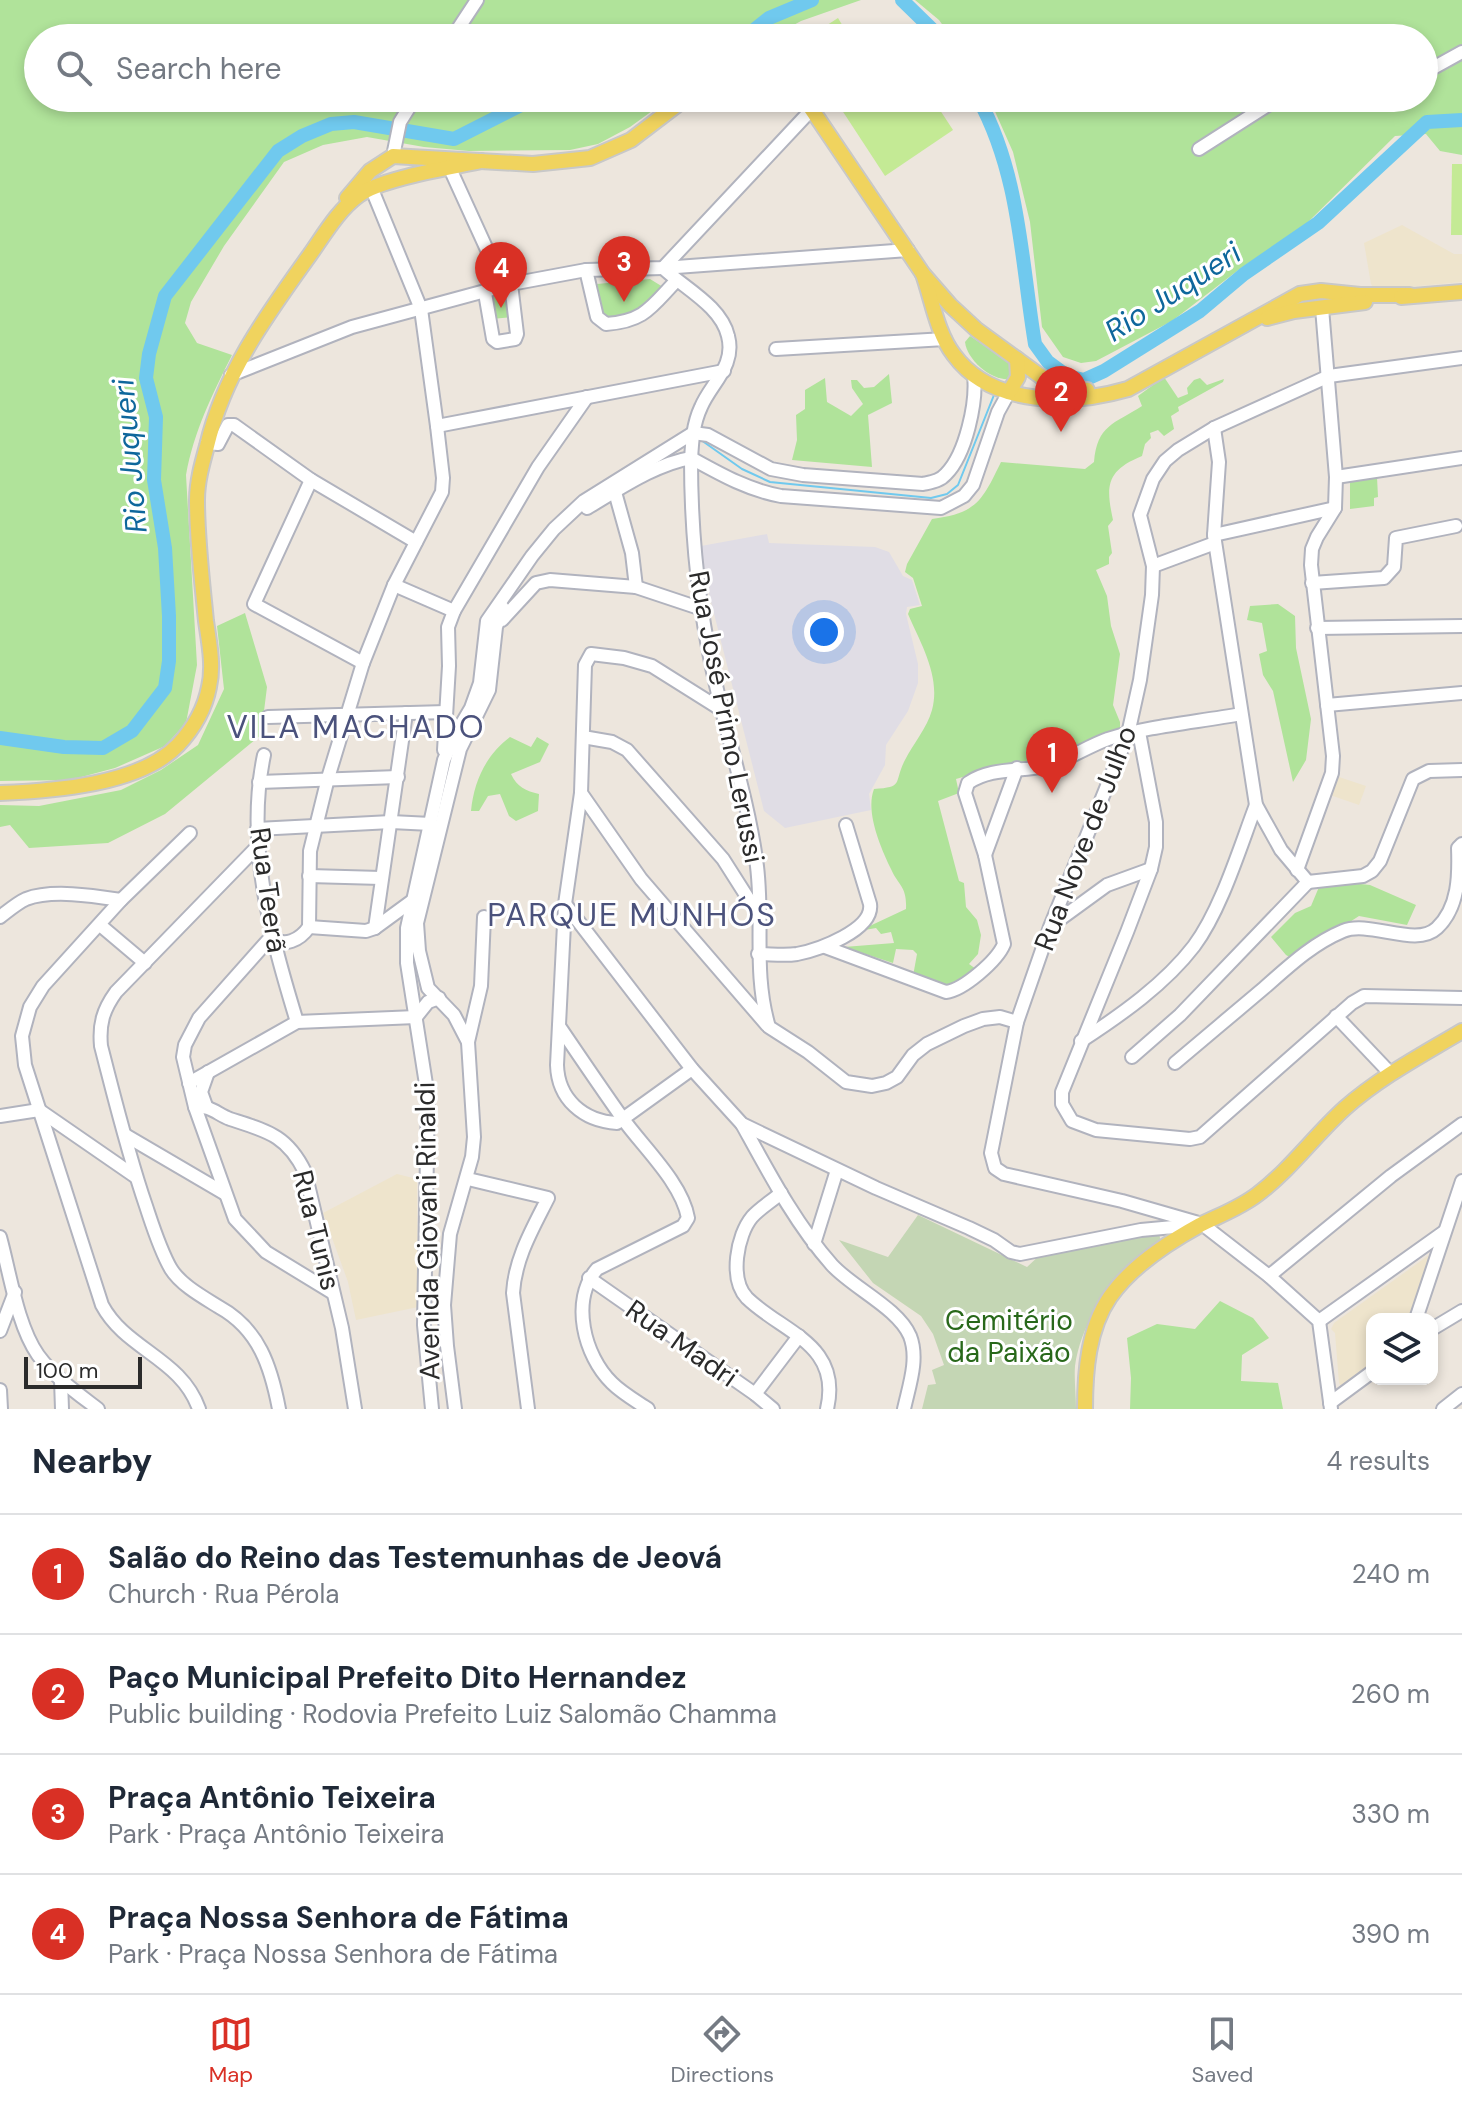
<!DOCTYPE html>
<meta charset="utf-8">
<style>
body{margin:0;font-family:"DM Sans",sans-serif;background:#f6f6f7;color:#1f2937}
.controls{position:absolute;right:24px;bottom:24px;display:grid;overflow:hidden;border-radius:16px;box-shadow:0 4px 12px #0003}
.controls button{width:72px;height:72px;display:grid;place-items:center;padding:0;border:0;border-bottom:2px solid #e0e1e3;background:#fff;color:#1f2937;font:40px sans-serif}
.scale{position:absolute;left:24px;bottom:20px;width:118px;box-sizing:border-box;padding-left:8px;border:4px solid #2b2b2b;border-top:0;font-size:22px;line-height:28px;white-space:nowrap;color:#2b2b2b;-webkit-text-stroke:6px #fff;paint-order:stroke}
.you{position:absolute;left:824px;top:632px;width:28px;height:28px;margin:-20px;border:6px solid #fff;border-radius:50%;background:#1a73e8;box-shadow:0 0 0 12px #1a73e833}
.badge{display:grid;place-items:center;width:52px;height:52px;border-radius:50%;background:#d93025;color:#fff;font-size:26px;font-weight:700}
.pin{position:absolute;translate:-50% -66px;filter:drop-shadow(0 2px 4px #0008)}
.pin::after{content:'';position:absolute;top:42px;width:28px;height:24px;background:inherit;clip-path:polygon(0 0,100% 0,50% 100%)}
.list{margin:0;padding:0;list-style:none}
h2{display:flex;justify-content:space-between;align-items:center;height:104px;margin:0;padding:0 32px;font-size:34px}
h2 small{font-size:26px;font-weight:400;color:#747a83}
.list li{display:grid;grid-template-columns:52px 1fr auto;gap:24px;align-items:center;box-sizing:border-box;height:120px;padding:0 32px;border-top:2px solid #e0e1e3}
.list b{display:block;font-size:30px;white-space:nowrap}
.list p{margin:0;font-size:26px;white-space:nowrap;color:#747a83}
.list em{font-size:26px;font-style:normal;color:#747a83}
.icon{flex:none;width:44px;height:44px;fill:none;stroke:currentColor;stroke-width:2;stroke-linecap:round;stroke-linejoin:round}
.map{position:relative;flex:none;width:1462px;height:1409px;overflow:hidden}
.search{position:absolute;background:#fff;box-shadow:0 4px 12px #0003;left:24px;right:24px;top:24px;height:88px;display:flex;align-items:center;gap:20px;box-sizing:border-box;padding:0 28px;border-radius:44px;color:#747a83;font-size:30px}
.sheet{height:584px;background:#fff}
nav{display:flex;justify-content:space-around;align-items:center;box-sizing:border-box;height:112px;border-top:2px solid #e0e1e3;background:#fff;font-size:22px;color:#747a83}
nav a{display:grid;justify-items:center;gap:4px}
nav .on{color:#d93025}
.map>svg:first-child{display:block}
.industrial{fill:#e0dde5}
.education{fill:#eee4cc}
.green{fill:#b0e39a}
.cemetery{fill:#c4d6b4}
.pitch{fill:#c4ea95}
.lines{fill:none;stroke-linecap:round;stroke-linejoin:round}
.stream{stroke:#70c9ee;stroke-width:2}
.river{stroke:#70c9ee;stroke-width:14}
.minor-casing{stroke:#b1b3be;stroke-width:16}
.major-casing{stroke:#c8c8c8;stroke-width:18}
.minor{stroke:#fff;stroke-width:12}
.major{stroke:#f0d35e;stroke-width:14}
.labels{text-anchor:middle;stroke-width:6;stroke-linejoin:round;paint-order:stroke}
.street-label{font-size:28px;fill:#2b2b2b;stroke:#fff}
.park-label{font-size:28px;fill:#28681a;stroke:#fff}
.water-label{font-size:30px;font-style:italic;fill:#0e679c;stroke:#fff}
.quarter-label{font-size:32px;letter-spacing:2px;fill:#4b527c;stroke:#fff}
</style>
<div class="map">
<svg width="1462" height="1409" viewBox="0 0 1462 1409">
<rect width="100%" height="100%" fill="#ede6dd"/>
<path class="industrial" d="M767 534 769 543 875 547 889 552 903 576 912 580 920 605 907 607 906 614 918 664V683L908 711 886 745 885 765 869 794 871 810 785 828 764 811 707 586 701 546Z"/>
<g class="education">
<path d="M1402 225 1454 254H1462V282L1375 290 1371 284 1364 243Z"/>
<path d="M1336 776 1366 786 1359 805 1330 795Z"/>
<path d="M397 1174 417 1179 418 1307 356 1320 348 1282 323 1213Z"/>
<path d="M1432 1253 1412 1319H1372V1368L1342 1387 1339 1383 1335 1333 1331 1329 1334 1323Z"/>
</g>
<g class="green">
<path d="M0 0H861L801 21 770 38H38V98H670L630 127 598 144 570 150 469 151 424 147 367 137 323 145 284 162 224 246 191 302 185 323 197 343 232 355C212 395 194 431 186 475L197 665 186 723 165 746 115 768 70 780 0 781Z"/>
<path d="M915 0H1462V155L1440 151 1426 134 1395 136 1302 228 1241 268 1172 321 1096 361 1081 363 1063 357 1042 327 1030 222 1013 152 989 98H1424V38H952L939 20Z"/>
<path d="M650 279 663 287 632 318H602L597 284Z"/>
<path d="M510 294 513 317 492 319 489 298Z"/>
<path d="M970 336 1015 366 1011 379C992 382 967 360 965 342Z"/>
<path d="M889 374 892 403 868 415 872 467 792 460 797 440 796 415 805 409V390L825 378 827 402 851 416 863 404 852 388 851 380H857L864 388 874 387Z"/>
<path d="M1164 377 1178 398 1188 394 1187 388 1194 380 1200 378 1207 385 1224 379 1223 382 1178 407 1179 411 1171 416 1174 429 1164 436 1158 430 1150 433 1151 438 1145 444 1142 456C1105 471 1106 487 1113 520L1108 526 1112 553 1109 557V564L1096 570 1107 596 1111 626 1120 654 1113 705 1120 722V729L1092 740 1073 754 1042 763 1007 764 956 779 959 793 938 801 959 881 964 883 966 907 977 920 981 935 978 954 969 964 976 969C949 992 944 985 913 976L917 954 913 950 896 949 893 963 844 947 894 943 891 932 881 934 876 928 859 931 906 909C907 886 899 887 891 869 881 848 865 812 874 789 905 787 893 783 905 760 913 744 927 728 932 710 941 677 921 644 908 614L910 609 922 606 913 578 905 572 907 564 932 519C977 513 982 501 1001 462L1085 469 1094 462C1097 425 1114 424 1142 406L1138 396Z"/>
<path d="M1377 477 1378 497 1374 498V506L1350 509V482Z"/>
<path d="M1278 604 1295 616 1296 648 1311 719 1306 760 1293 782 1273 691 1263 675 1259 654 1267 651 1262 623 1247 620 1250 606Z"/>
<path d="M245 613 267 687 261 735 165 814 108 843 29 848 10 825 0 827V805L39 806 121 790 161 770 198 745 224 689 217 626Z"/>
<path d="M510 737 531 747 537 737 549 744 540 762 511 774C517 787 526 791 539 794L538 811 516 821 509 816 500 794 488 796 479 811H471C474 781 486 755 510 737Z"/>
<path d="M1333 881 1370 885 1416 905 1407 925 1359 916 1293 959 1286 955 1271 937 1295 913 1311 906 1319 887Z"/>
<path d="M1220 1301 1253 1318 1269 1338 1242 1355 1241 1381 1278 1383 1283 1409H1130L1131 1378 1127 1338 1157 1324 1195 1329Z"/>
</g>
<path class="cemetery" d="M918 1215 1027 1267 1041 1254 1159 1233 1161 1243C1120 1275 1083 1311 1075 1366 1074 1379 1076 1395 1076 1409H922L928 1385 936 1384 932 1370 944 1365 933 1334 921 1316 873 1283 839 1240 888 1257Z"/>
<g class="pitch">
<path d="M838 18 850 38H807Z"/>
<path d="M834 98H932L953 130 885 176Z"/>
<path d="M1452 164H1462V235H1451Z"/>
</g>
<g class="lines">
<path class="stream" d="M701 440 742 469 770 482 931 498 947 494 958 485 994 395"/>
<g class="river">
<path d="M902 0 941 38"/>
<path d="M744 38 769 18 812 0"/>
<path d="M978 98C1020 174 1021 260 1035 344L1048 362 1067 376 1084 380 1104 371 1200 311 1244 274 1318 223 1427 122 1462 120"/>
<path d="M0 738 64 747 103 748 132 731 165 688 169 661V616L165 548 154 480 156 417 146 378 149 354 165 296 278 151 302 136 331 124 354 122 454 139 535 98"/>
</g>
<g class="minor-casing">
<g id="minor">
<path d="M452 38 477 0"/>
<path d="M1424 73 1462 52"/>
<path d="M1199 149 1279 98"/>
<path d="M393 156 400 122 415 98"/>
<path d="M447 162 504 287"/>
<path d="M663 268C684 288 721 306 728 336 736 366 711 383 701 407 693 424 692 442 691 460 691 538 700 619 718 694 731 749 748 803 756 859 765 916 752 970 769 1027L808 1052 846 1082 872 1086 886 1083 897 1077 913 1055 927 1044 964 1026 983 1019 1000 1017 1017 1022 991 1153 995 1168 1004 1174 1122 1201 1202 1224 1269 1276 1319 1321 1331 1409"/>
<path d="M663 268 813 108"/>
<path d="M586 270 597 317 606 324C645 321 651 307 676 281"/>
<path d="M485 293 493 339 497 342 515 339 517 334 511 284"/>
<path d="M776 349 945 339"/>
<path d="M231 375 352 327 511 284 586 270 663 268 908 250"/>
<path d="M437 426 724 371"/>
<path d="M1214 428 1219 462 1214 535 1256 805 1281 850 1308 882"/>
<path d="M693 433 708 435 771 469 803 475 923 484C932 482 940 481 946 474 966 454 977 402 974 375"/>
<path d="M207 443 218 444 228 425H234L311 480 416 542"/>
<path d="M691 458C720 474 748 490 781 496L941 508 964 496 973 485 998 412 1009 392"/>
<path d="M1336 477 1462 458"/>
<path d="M311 480 254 604 363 663"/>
<path d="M615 492 632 553 636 587"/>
<path d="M587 508C618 490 655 464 691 458"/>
<path d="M1214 535 1335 508"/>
<path d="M1153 566 1215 543"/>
<path d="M1312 583 1384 578 1394 567 1396 538 1456 526"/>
<path d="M394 585 454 611"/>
<path d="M502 620 536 583 550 580 636 587 702 609"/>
<path d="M1317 628 1462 626"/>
<path d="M1327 705 1462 693"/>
<path d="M268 717 446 712"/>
<path d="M1139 732 1156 822V847L1151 869 1127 932 1062 1092V1104L1072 1121 1096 1130 1190 1139 1200 1137 1352 1003 1364 996 1462 998"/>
<path d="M583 737 612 742 627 750 723 859 758 914"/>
<path d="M444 750 449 666 448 627 454 611 538 467 587 397"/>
<path d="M264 755C245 845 271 936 297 1022"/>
<path d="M259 782 398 777"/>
<path d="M581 793 641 879 767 1025"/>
<path d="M257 829 391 822 431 824"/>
<path d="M190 833 121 900 43 986 30 1007 22 1036 25 1065 102 1305C126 1350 181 1358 199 1409"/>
<path d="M258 846 116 992C103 1010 99 1024 101 1046 115 1100 128 1154 146 1206 153 1227 160 1250 171 1269 181 1285 203 1297 219 1307 259 1329 271 1367 279 1409"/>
<path d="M985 855 1017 768"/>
<path d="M1297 870 1332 773 1333 756 1311 565 1312 549 1317 537 1335 508 1336 477 1322 308"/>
<path d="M309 876 381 878"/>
<path d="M1308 882 1363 876 1372 871 1380 861 1413 779 1429 771 1462 770"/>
<path d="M565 904 692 1069 742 1124 876 1188 969 1228 994 1240 1011 1252 1020 1254 1141 1230 1195 1225"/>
<path d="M0 917C8 911 17 903 26 899 52 889 95 896 121 900"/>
<path d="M100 925 145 963"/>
<path d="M1052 925 1107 885 1151 869"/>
<path d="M309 927 366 931 375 928 412 901"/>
<path d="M375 928 406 713"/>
<path d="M271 937C284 948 300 940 309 927L310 851 328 778 363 663 394 585 442 492 443 478 437 426 421 309 371 187"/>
<path d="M271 937 199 1018 185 1045 183 1057 195 1107 235 1219 266 1252 333 1293"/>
<path d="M825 947 946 992C963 990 997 961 1004 944L985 855 965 793 968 783C991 767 1020 772 1046 766 1068 760 1086 747 1108 739 1148 726 1198 722 1241 714"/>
<path d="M758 954C771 954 784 956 797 954 818 950 874 930 870 904L846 825"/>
<path d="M1336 1016 1390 1073"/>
<path d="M1017 1022 1050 927 1128 734 1140 680 1152 595 1153 566 1140 515 1153 479 1165 461 1178 450 1214 428 1329 376 1462 358"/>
<path d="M559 1026C580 1057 601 1088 623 1119 643 1147 682 1183 688 1218L683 1226 597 1269C570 1300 584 1356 612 1383 622 1393 636 1401 648 1409"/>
<path d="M1081 1041C1121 1015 1165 984 1194 946 1221 910 1240 847 1256 805"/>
<path d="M468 1042 481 986 484 917"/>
<path d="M1132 1057 1180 1015 1308 882"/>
<path d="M1175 1063C1205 1038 1234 1013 1264 988 1289 966 1312 944 1343 931 1370 920 1416 948 1437 928 1459 907 1459 875 1458 848L1462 844"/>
<path d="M692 1069 617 1123C583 1121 558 1099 557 1065L565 904 581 793 585 665 591 654 624 658 652 666 722 710"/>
<path d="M189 1083 297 1022 416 1017 428 1002 439 998"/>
<path d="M206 1106 201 1092 208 1072"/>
<path d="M195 1107C210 1105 217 1114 230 1119 267 1131 287 1135 305 1172L342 1328 355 1409"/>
<path d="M0 1116 39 1110 136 1177"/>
<path d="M742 1124C769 1173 795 1223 832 1265 853 1288 898 1308 910 1336 919 1359 909 1386 904 1409"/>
<path d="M125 1135 224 1193"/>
<path d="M468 1179 548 1198C533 1228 515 1258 513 1293L528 1409"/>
<path d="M781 1193C772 1201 760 1208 752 1217 737 1235 729 1279 747 1298 783 1333 842 1344 827 1409"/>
<path d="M0 1237C10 1273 17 1325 38 1355 54 1377 77 1393 98 1409"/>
<path d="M814 1244 837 1170"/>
<path d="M1269 1276 1391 1176 1462 1124"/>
<path d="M589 1278 755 1394 773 1409"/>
<path d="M1416 1319 1462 1181"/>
<path d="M1319 1321 1444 1232"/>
<path d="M1432 1329 1462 1311"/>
<path d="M0 1331 15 1292"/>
<path d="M61 1380 62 1409"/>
<path d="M0 1390 1 1409"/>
<path d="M755 1394 799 1336"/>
<path d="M1330 1403 1372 1372"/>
<path d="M432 1409 424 1325 428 1097 407 963V928L444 760 455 735 471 708 480 683 487 621 532 556 554 529 584 501 693 433"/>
<path d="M455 1409 447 1346 444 1305 450 1234 472 1157 474 1137 468 1042 454 1015 428 988 419 951 417 923 460 749 489 690 496 627 503 608"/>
<path d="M1443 1409 1462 1394"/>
</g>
</g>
<g class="major-casing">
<g id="major">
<path d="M804 98 923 274 950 305 977 330 1043 378 1063 387 1087 390"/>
<path d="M347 198 370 171 393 156 533 164 590 158 631 140 686 98"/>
<path d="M923 274C932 300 937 333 954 355 992 407 1073 405 1128 389L1300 294 1321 291 1360 295H1410"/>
<path d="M1401 297 1462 292"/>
<path d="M1267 318 1294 311 1365 302"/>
<path d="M1009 392 1018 377 1017 359"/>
<path d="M0 793C52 791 140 785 178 745 193 729 205 708 209 687 214 666 209 642 206 621 202 580 197 540 197 500 197 482 202 464 207 446 224 373 266 316 309 256 324 235 338 210 359 195 382 178 450 168 481 161"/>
<path d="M1085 1409C1085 1372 1088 1329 1110 1297 1130 1268 1169 1242 1200 1225 1220 1215 1240 1208 1258 1194 1291 1169 1315 1135 1345 1108 1380 1077 1422 1055 1462 1031"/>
</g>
</g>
<use href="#minor" class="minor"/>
<use href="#major" class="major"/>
</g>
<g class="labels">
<g class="street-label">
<text transform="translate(727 717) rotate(79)" y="10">Rua José Primo Lerussi</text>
<text transform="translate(1085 838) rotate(-69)" y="10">Rua Nove de Julho</text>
<text transform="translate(269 890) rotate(82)" y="10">Rua Teerã</text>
<text transform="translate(317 1230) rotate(76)" y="10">Rua Tunis</text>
<text transform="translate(427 1231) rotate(-91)" y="10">Avenida Giovani Rinaldi</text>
<text transform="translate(682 1343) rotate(35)" y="10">Rua Madri</text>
</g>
<g class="park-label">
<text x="1009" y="1330">Cemitério<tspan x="1009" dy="32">da Paixão</tspan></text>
</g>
<g class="water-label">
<text transform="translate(1173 292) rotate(-33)" y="10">Rio Juqueri</text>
<text transform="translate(130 456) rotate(-95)" y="10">Rio Juqueri</text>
</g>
<g class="quarter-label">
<text x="356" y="738">VILA MACHADO</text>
<text x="632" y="926">PARQUE MUNHÓS</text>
</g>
</g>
</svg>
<div class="controls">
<button><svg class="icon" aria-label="layers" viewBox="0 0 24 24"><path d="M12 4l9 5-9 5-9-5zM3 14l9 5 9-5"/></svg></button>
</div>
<div class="scale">100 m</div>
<div class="you"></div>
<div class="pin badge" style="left:1052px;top:793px">1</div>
<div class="pin badge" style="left:1061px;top:432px">2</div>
<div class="pin badge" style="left:624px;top:302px">3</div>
<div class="pin badge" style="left:501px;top:308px">4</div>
<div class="search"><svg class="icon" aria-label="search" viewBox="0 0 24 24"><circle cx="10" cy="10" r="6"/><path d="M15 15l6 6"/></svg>Search here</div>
</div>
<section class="sheet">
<h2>Nearby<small>4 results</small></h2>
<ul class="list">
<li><span class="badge">1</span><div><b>Salão do Reino das Testemunhas de Jeová</b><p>Church · Rua Pérola</p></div><em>240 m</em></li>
<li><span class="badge">2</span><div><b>Paço Municipal Prefeito Dito Hernandez</b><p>Public building · Rodovia Prefeito Luiz Salomão Chamma</p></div><em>260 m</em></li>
<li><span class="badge">3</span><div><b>Praça Antônio Teixeira</b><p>Park · Praça Antônio Teixeira</p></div><em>330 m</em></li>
<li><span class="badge">4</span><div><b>Praça Nossa Senhora de Fátima</b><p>Park · Praça Nossa Senhora de Fátima</p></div><em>390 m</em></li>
</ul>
</section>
<nav>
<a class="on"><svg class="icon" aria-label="map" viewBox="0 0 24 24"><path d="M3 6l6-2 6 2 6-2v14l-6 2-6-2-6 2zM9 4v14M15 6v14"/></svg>Map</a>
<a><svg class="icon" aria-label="directions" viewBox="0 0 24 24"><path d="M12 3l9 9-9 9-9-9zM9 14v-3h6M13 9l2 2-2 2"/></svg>Directions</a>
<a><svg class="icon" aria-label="saved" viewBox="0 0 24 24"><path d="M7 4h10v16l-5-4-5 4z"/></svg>Saved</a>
</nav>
